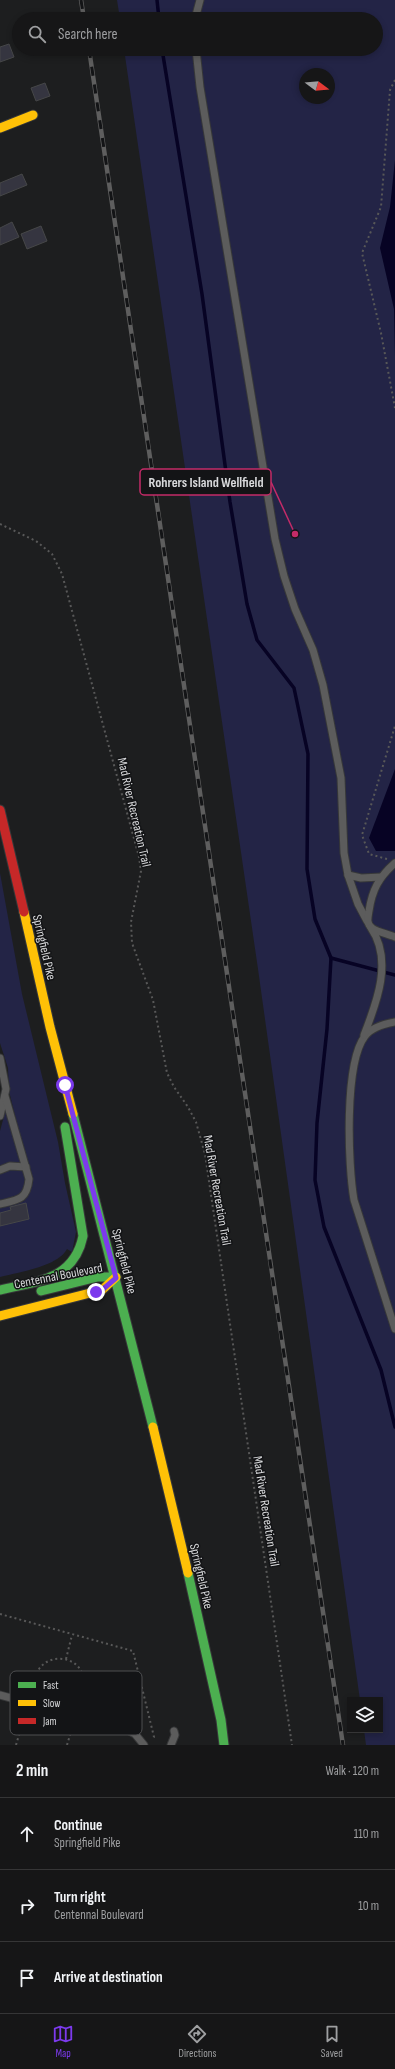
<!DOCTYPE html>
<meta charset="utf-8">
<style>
body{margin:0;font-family:"Sofia Sans Condensed",sans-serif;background:#232324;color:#f1f3f6}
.controls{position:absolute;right:12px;bottom:12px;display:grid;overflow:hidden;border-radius:0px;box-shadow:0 2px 6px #0003}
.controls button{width:36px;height:36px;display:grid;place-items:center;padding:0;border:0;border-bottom:1px solid #353536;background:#161617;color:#f1f3f6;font:20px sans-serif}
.compass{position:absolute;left:299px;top:68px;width:36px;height:36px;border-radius:50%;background:#161617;box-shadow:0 2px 6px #0003;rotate:106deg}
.stop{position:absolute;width:12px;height:12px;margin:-9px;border:3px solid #7c3aed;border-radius:50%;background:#fff}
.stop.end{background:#7c3aed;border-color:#fff;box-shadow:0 1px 4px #0008}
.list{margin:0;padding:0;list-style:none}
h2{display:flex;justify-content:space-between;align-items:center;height:52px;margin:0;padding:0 16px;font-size:17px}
h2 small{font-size:13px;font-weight:400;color:#9e9fa1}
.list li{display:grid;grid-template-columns:26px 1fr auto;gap:12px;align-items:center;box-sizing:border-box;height:72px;padding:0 16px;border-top:1px solid #353536}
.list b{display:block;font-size:15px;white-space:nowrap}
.list p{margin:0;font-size:13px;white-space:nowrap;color:#9e9fa1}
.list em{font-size:13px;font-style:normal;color:#9e9fa1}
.icon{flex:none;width:22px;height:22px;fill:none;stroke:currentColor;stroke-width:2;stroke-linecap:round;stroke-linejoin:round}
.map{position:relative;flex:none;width:395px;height:1745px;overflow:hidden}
.search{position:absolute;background:#161617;box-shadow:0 2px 6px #0003;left:12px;right:12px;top:12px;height:44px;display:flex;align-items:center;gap:10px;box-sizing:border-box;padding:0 14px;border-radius:22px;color:#9e9fa1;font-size:15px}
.sheet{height:268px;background:#161617}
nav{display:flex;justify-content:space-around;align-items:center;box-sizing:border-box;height:56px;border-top:1px solid #353536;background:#161617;font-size:11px;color:#9e9fa1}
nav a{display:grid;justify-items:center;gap:2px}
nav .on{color:#7c3aed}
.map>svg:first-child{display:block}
.green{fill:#232446;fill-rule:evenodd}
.water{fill:#070324}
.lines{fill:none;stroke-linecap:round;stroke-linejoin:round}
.stream{stroke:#070324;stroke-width:3.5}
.building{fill:#353540;stroke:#464748}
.lane-casing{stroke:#373839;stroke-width:9}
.fast-casing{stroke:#373839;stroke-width:11}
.slow-casing{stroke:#373839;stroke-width:11}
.jam-casing{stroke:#373839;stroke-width:11}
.path{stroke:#585858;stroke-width:2;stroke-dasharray:2 3;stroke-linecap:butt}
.lane{stroke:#5c5c5c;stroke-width:7}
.fast{stroke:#4caf50;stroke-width:9}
.slow{stroke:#ffc107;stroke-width:9}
.jam{stroke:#c62828;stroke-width:9}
.rail-casing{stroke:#5e5e5e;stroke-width:4.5}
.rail{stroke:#131416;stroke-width:3;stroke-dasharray:9;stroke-linecap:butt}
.route{stroke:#7c3aed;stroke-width:5}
.labels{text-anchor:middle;stroke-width:3;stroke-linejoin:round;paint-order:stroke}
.street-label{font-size:13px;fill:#d8d9db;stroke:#131416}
.key{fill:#131416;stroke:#4e4f51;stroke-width:1}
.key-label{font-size:11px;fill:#d8d9db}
.leader{fill:none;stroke:#c42b68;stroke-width:1.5}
.callout-dot{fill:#c42b68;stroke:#131416;stroke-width:1.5}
.callout{fill:#131416;stroke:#c42b68;stroke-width:1.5}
.callout-label{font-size:14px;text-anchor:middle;font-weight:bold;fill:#d8d9db}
</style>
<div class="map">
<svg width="395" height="1745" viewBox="0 0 395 1745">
<rect width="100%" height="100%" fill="#1d1e1f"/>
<g class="green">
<path d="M117 0H395V1745H366L364 1730H380V1700H360L258 969 124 49H376V19H120ZM305 74H329V98H305Z"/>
<path d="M0 873 22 994 58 1142 65 1183 76 1232 72 1252 67 1249C57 1267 19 1272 0 1277V1207L24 1201 30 1190 31 1180 9 1091 8 1068 0 1043Z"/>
<path d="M7 1105 25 1173V1187L17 1197 0 1201V1131Z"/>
</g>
<g class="water">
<path d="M395 160V356L394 309 380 248 390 207Z"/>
<path d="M395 769V851H376L369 838Z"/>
</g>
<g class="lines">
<g class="stream">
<path d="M157 0 159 19"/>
<path d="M162 49 202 294 230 502 247 604 257 640 294 688 308 754 307 869 315 919 331 958 327 1029 317 1123 315 1180 324 1227 381 1370 395 1427"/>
<path d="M331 958 395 975"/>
</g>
</g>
<g class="building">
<path d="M9 44 14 57 0 62V47Z"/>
<path d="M45 83 50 96 36 101 31 88Z"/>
<path d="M22 174 27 185 0 196V183Z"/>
<path d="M12 222 19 237 0 245V228Z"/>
<path d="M41 226 47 241 27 249 21 234Z"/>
<path d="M26 1203 29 1219 0 1226V1213L11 1210 10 1207Z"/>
</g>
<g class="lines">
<g class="lane-casing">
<g id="lane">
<path d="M195 19 200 0"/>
<path d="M196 49 200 87 275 539 284 576 295 609 313 650 323 685 341 778 344 853 348 875 358 904 367 921"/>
<path d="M395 863C379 877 372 890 369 911 368 917 366 924 372 928 377 932 388 934 395 937"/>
<path d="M348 875 361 878 381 877"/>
<path d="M395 1022C384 1024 372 1027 365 1036 344 1063 348 1166 354 1200L395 1329"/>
<path d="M364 1035C377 1002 393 960 371 928"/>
<path d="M0 1058 6 1089 0 1116"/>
<path d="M0 1170 10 1166 26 1167"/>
<path d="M0 1204C18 1200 27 1200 29 1179L5 1096"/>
<path d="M0 1695 128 1730 135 1734 144 1745"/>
<path d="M171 1745 175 1735 174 1731"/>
</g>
</g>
<g class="fast-casing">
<g id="fast">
<path d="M73 1114 153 1427"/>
<path d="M0 1290C38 1281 74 1280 83 1236L65 1127"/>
<path d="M41 1291 98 1277H116"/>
<path d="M188 1573 221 1720 224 1745"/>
</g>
</g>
<g class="slow-casing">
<g id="slow">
<path d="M0 128 33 115"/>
<path d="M24 912 50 1027 73 1114"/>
<path d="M0 1316 102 1290 116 1277"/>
<path d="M153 1427 188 1573"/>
</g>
</g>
<g class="jam-casing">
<path id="jam" d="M0 810 24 912"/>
</g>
<g class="path">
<path d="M395 80 390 90 381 207 362 253 381 333 395 408"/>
<path d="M0 524 36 541 52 554 62 574 139 857 141 871 131 922 132 943 153 1000 167 1073 174 1087 188 1107 196 1122 205 1154 292 1745"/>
<path d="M387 859 369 854 362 835 395 726"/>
<path d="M0 1614 133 1651 154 1737 152 1739"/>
<path d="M66 1659 72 1635"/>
<path d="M31 1693C33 1685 34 1676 39 1669 50 1653 78 1656 83 1676 86 1686 80 1698 78 1707"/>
<path d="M16 1745 26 1711"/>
<path d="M67 1745 73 1725"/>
</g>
<use href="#lane" class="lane"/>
<use href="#fast" class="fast"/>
<use href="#slow" class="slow"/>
<use href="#jam" class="jam"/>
<g class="rail-casing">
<g id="rail">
<path d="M81 0 84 19"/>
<path d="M89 49C174 614 257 1180 343 1745"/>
</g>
</g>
<use href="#rail" class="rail"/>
</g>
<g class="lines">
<path class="route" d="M65 1085 116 1278 102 1290 96 1292"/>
</g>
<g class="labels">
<g class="street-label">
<text transform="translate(135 812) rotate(77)" y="5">Mad River Recreation Trail</text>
<text transform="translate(45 947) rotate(77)" y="5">Springfield Pike</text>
<text transform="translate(218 1190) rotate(80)" y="5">Mad River Recreation Trail</text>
<text transform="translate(125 1261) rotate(76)" y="5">Springfield Pike</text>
<text transform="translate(58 1275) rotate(-11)" y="5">Centennal Boulevard</text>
<text transform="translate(267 1511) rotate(81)" y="5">Mad River Recreation Trail</text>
<text transform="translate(202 1576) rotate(77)" y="5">Springfield Pike</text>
</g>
</g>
<rect x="10" y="1671" width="132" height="64" rx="6" class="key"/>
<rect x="18" y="1682" width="18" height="6" fill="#4caf50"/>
<rect x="18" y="1700" width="18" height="6" fill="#ffc107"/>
<rect x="18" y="1718" width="18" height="6" fill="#c62828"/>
<g class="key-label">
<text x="43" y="1689">Fast</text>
<text x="43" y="1707">Slow</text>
<text x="43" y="1725">Jam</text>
</g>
<path class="leader" d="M295 534L271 482"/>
<circle class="callout-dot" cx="295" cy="534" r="4"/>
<rect class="callout" x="140" y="469" width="131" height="26" rx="4"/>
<g class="callout-label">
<text x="206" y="487">Rohrers Island Wellfield</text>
</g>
</svg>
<div class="controls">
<button><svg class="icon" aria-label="layers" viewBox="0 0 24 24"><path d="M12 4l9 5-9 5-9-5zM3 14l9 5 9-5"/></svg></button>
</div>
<svg class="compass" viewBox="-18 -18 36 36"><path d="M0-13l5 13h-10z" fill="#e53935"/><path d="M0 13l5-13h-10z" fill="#9e9fa1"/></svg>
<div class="stop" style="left:65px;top:1085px"></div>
<div class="stop end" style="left:96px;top:1292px"></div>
<div class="search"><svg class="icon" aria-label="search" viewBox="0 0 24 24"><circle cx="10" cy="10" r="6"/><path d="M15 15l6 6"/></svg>Search here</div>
</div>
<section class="sheet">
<h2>2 min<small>Walk · 120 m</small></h2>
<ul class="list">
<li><svg class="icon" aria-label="ahead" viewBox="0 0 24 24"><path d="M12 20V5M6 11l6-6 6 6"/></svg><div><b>Continue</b><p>Springfield Pike</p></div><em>110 m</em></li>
<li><svg class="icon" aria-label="right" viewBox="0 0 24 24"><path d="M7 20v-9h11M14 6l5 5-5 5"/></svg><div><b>Turn right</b><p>Centennal Boulevard</p></div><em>10 m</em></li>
<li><svg class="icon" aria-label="arrive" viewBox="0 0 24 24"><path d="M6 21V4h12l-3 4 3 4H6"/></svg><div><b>Arrive at destination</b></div></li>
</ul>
</section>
<nav>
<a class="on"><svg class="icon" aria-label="map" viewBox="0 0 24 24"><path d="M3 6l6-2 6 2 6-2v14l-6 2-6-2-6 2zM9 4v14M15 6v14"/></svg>Map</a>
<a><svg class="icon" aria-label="directions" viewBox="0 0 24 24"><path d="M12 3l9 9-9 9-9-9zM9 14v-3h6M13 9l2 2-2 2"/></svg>Directions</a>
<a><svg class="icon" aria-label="saved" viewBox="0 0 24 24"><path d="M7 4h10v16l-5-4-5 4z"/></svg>Saved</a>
</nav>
